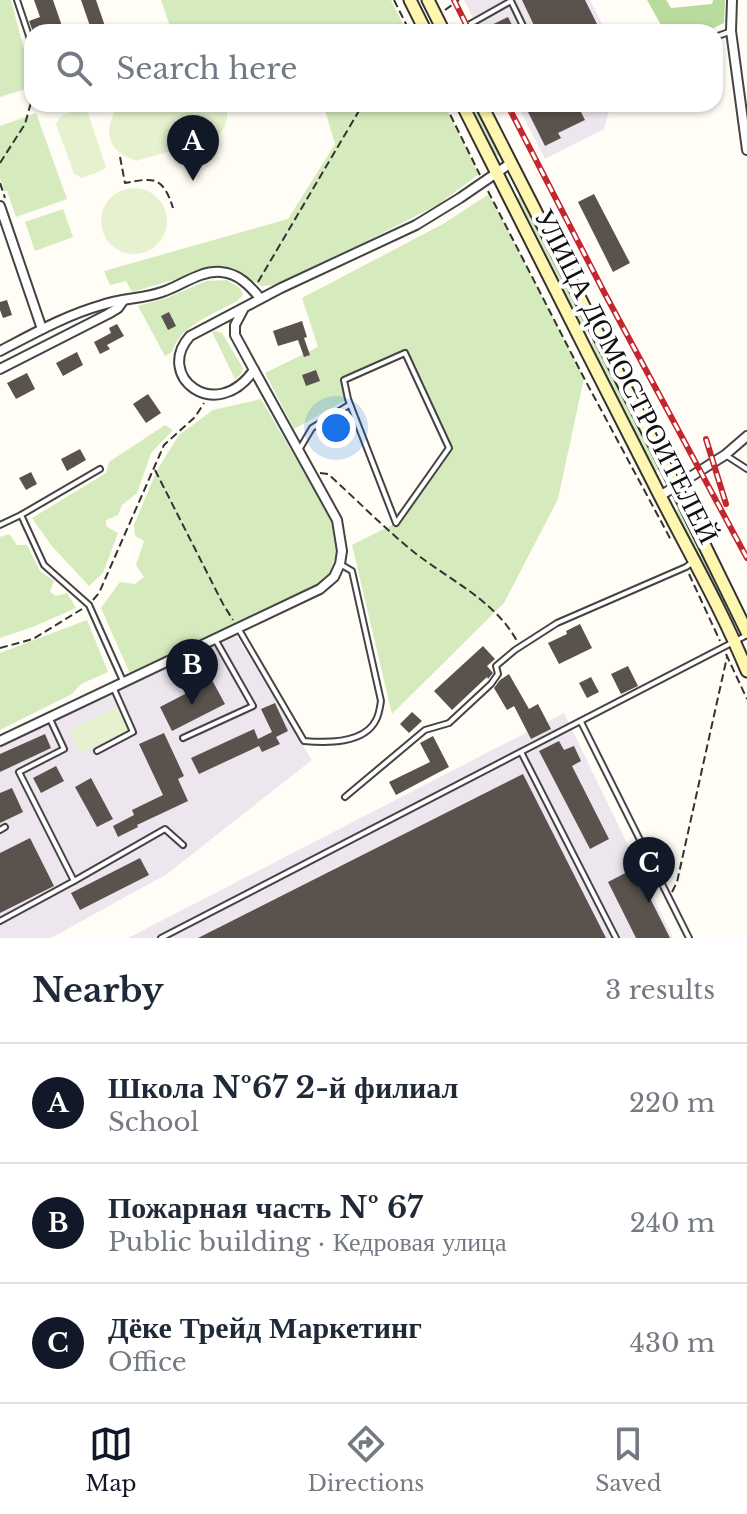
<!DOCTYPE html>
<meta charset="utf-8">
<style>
body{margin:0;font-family:"Libre Baskerville",serif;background:#f6f6f7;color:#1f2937}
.you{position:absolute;left:336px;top:428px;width:28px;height:28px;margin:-20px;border:6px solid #fff;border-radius:50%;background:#1a73e8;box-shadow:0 0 0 12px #1a73e833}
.badge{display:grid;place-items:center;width:52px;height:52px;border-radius:50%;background:#111827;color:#fff;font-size:26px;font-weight:700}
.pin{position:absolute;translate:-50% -66px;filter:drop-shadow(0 2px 4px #0008)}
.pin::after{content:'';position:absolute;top:42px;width:28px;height:24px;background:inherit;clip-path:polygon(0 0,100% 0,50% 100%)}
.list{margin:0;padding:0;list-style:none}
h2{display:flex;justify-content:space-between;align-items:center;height:104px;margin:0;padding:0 32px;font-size:34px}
h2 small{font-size:26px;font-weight:400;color:#747a83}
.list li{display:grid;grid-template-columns:52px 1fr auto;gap:24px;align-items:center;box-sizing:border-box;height:120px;padding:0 32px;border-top:2px solid #e0e1e3}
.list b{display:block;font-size:30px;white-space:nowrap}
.list p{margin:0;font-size:26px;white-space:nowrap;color:#747a83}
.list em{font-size:26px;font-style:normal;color:#747a83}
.icon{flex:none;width:44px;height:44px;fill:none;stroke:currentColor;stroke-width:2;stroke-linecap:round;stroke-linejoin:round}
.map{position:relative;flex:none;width:747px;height:938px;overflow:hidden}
.search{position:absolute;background:#fff;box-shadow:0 2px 6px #0004;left:24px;right:24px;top:24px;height:88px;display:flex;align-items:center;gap:20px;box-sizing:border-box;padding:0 28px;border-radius:24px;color:#747a83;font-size:30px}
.sheet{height:464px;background:#fff}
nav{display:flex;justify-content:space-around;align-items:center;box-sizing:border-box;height:112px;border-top:2px solid #e0e1e3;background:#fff;font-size:22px;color:#747a83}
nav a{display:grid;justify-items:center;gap:4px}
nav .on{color:#111827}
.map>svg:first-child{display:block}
.industrial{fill:#eee6ef}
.green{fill:#d5ebbd}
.forest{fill:#b9dc9c}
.pitch{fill:#e6f2cf}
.building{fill:#5a524d}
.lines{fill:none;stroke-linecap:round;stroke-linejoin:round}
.lane-casing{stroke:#444;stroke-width:8}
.street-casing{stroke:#444;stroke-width:12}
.secondary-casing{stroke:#333;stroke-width:15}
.path{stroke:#333;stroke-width:2;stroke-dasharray:8 4;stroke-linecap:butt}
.lane{stroke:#fff;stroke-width:4}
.street{stroke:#fff;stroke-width:8}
.secondary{stroke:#fff6b0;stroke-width:11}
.rail-casing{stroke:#c4262e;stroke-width:6}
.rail{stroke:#fff;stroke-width:3;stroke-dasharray:9;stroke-linecap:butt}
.labels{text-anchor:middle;stroke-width:8;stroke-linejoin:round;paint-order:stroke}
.street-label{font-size:28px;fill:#111;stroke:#fff}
</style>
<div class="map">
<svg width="747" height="938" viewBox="0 0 747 938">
<rect width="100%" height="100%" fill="#fffdf5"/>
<g class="industrial">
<path d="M464 0H590L606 32H480Z"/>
<path d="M517 104H611L604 129 545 159Z"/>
<path d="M236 635 312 760 167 874 51 938H0V743Z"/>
<path d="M564 713 673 938H128Z"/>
</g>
<g class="green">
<path d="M0 0H11L32 80V87L0 97Z"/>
<path d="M161 0H391L407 32H172Z"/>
<path d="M323 104H444L479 174 439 204 281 285 261 286 234 268 217 267 132 292 126 281 110 285 104 271 288 219 335 144Z"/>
<path d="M468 104H474L499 156 494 155Z"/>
<path d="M36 113 67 199 16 217 7 191H4L0 178V126Z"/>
<path d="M489 194 584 378 558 499 504 603 392 714 352 545 396 523 449 447 405 353 344 380 348 399 294 429 265 373 318 347 302 298 443 224Z"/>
<path d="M519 196 522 197 586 324 587 335 517 200Z"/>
<path d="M63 209 73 237 35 251 25 222Z"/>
<path d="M227 280 240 288 243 295 237 301C213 315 180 325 172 352L165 356 138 306 167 298 206 281Z"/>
<path d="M215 331 222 333 243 368 241 374 235 379 212 332Z"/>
<path d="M592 334 659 467V470L656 471 654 470 592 345Z"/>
<path d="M261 399 335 526 336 553 329 577 315 587 130 674 101 608 120 582 135 584 144 577 136 565 144 541 135 536 134 525 157 470 179 435 213 410Z"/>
<path d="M165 425 173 430 151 453 137 493 122 505 118 515 106 520V526L118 533 103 573 89 586 51 545 32 518 106 473 109 462Z"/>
<path d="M679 508 681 509 728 607 723 606 676 512Z"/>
<path d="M9 534 17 545H27L40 571 54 581 50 592 56 596 67 593 76 608 35 626 0 638V537Z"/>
<path d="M87 620 108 672 81 684 72 694 0 730V653Z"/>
</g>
<path class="forest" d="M647 0H666L671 8 712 4 713 0H725L724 23 705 32H685L683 28 673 32H665Z"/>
<g class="pitch">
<path d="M125 104H226C229 119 227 127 216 138L136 161C107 151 102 131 118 106Z"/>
<path d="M80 109 88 113 106 167 103 170 82 178 74 174 56 124 61 116Z"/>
<circle cx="134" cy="221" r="33"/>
<path d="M118 707 128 730 80 753 69 730Z"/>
</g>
<g class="building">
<path d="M34 0H53L64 32H46L45 29 33 32 29 21 40 17Z"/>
<path d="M81 0H96L107 32H92Z"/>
<path d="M522 0H585L601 32H537Z"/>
<path d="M508 17 512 25 504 29 506 32H477Z"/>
<path d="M524 104H577L585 120 558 133 561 138 545 146Z"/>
<path d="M594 194 630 263 613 272 578 202Z"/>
<path d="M7 300 12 315 3 318 0 310V302Z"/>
<path d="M169 312 176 326 168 330 161 316Z"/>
<path d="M302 321 307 337 304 338 310 355 304 357 298 340 278 346 273 331Z"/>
<path d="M117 324 124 336 107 345 110 349 100 354 94 342 111 333 109 328Z"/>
<path d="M77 352 83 365 63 376 56 363Z"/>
<path d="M316 370 320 381 306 386 302 375Z"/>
<path d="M27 373 35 389 16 399 7 383Z"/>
<path d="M148 394 161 413 146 423 133 404Z"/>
<path d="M80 449 86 460 67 471 61 459Z"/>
<path d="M31 472 37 484 26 490 19 478Z"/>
<path d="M580 624 592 648 559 664 548 643 567 634 566 631Z"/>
<path d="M483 646 495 659 487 666 493 673 488 679 487 677 452 710 434 691Z"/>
<path d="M628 666 638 686 621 694 611 674Z"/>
<path d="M509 674 529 709 538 704 551 729 531 739 514 706 507 710 494 688 500 680Z"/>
<path d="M591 677 599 692 587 698 579 683Z"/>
<path d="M212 680 225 704 172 731 160 707Z"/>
<path d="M275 703 288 731 276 737 280 744 262 752 259 746 199 774 191 758 254 729 258 739 272 732 261 709Z"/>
<path d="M412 712 422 721 409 733 400 724Z"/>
<path d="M164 733 184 776 178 779 188 801 137 825 138 827 118 837 113 826 134 815 132 810 163 795 139 744Z"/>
<path d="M45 734 51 748 0 772V754Z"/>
<path d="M433 736 449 767 396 795 389 782 430 762 420 743Z"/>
<path d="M559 741 564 750 574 746 581 761 572 766 609 839 590 849 539 751Z"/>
<path d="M56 766 64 781 41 793 33 778Z"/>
<path d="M523 774 606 938H198Z"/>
<path d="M91 778 113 819 97 827 75 787Z"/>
<path d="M12 788 23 812 0 823V793Z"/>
<path d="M30 838 54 886 0 913V853Z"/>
<path d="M140 858 149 875 80 910 71 893Z"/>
<path d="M635 868 670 938H636L608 882Z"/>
</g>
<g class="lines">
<g class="lane-casing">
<g id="lane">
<path d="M17 0 32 45"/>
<path d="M456 32 511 1 526 32"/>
<path d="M715 37 729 32"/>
<path d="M405 353 449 448 396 523 348 399 344 380Z"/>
<path d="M299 450 312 428 349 405"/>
<path d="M727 456 747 469"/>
<path d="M100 469 21 515 44 565 89 605 123 681"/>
<path d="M0 525 21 515"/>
<path d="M238 628 304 741C327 743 364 744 376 720 379 715 380 707 381 701L352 571 340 564"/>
<path d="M581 722 689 938"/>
<path d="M183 738 253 706 215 639"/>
<path d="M97 751 133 732 114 689"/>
<path d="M521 752 616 938"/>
<path d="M345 797 425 730 449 723 491 684 498 674 496 666 515 650 557 623 686 567 693 562"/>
<path d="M0 830 5 827"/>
<path d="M74 881 165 829 183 845"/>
<path d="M0 921 74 881 19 772 64 749 50 719"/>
<path d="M161 938 747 635"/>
</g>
</g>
<g class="street-casing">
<g id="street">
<path d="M732 0 731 31 747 150"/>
<path d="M0 206 42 329"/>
<path d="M244 308 235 325V335L254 370C216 425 154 376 190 336L281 288 416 225 460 198 511 163"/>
<path d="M0 351C33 334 66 315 102 305 121 298 143 299 162 292 181 286 200 270 221 272 238 273 250 286 260 298"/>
<path d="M0 369 108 314 118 308 123 301"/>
<path d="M660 496 725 455 747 436"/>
<path d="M0 741 320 589 334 577 340 564 342 551 337 520 254 370"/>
</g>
</g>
<g class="secondary-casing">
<g id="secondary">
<path d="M410 0 426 32"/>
<path d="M428 0 444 32"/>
<path d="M462 104C525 229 588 355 652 480 684 544 720 605 747 671"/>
<path d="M481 104 676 487 747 632"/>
</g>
</g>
<g class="path">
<path d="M394 0 410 32"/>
<path d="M445 10 459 0"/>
<path d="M376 32 408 28 406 32"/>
<path d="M93 104 95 110 114 104"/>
<path d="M445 104 480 175"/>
<path d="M120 157 125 183C155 177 163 177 173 208"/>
<path d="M0 163 25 124 32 99"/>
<path d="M0 183 5 198"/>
<path d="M488 191 584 378 671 540"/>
<path d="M258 282 363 104"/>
<path d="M155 470 223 604 233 620"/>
<path d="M320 473 328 474C357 500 385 529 415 553 450 580 495 601 517 641"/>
<path d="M689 574 720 641"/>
<path d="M93 600 99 593 164 445 195 417 204 403"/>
<path d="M0 648 33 639 82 609"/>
<path d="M726 654 747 699"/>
<path d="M672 892 677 882 727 657"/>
</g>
<use href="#lane" class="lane"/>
<use href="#street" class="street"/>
<use href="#secondary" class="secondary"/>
<g class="rail-casing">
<g id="rail">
<path d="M454 0 470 32"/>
<path d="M507 104 604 292 747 558"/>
<path d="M706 439 726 504"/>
</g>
</g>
<use href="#rail" class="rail"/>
</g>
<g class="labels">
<g class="street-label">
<text transform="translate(627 376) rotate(63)" y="10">УЛИЦА ДОМОСТРОИТЕЛЕЙ</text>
</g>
</g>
</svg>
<div class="you"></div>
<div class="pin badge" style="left:193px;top:181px">A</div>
<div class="pin badge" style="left:192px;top:705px">B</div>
<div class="pin badge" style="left:649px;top:903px">C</div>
<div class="search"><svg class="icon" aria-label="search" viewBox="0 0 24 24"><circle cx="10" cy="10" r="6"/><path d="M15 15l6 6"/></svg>Search here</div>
</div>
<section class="sheet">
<h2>Nearby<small>3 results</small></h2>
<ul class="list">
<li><span class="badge">A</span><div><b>Школа №67 2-й филиал</b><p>School</p></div><em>220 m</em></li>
<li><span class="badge">B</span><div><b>Пожарная часть № 67</b><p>Public building · Кедровая улица</p></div><em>240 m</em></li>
<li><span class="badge">C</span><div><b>Дёке Трейд Маркетинг</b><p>Office</p></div><em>430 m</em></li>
</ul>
</section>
<nav>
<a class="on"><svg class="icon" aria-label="map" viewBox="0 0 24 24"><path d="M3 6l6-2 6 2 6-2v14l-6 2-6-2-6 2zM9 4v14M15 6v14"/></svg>Map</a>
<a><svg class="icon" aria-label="directions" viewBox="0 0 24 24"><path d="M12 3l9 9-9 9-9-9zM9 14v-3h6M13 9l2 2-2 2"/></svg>Directions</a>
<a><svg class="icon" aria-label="saved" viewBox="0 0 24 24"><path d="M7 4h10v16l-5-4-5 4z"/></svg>Saved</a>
</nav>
